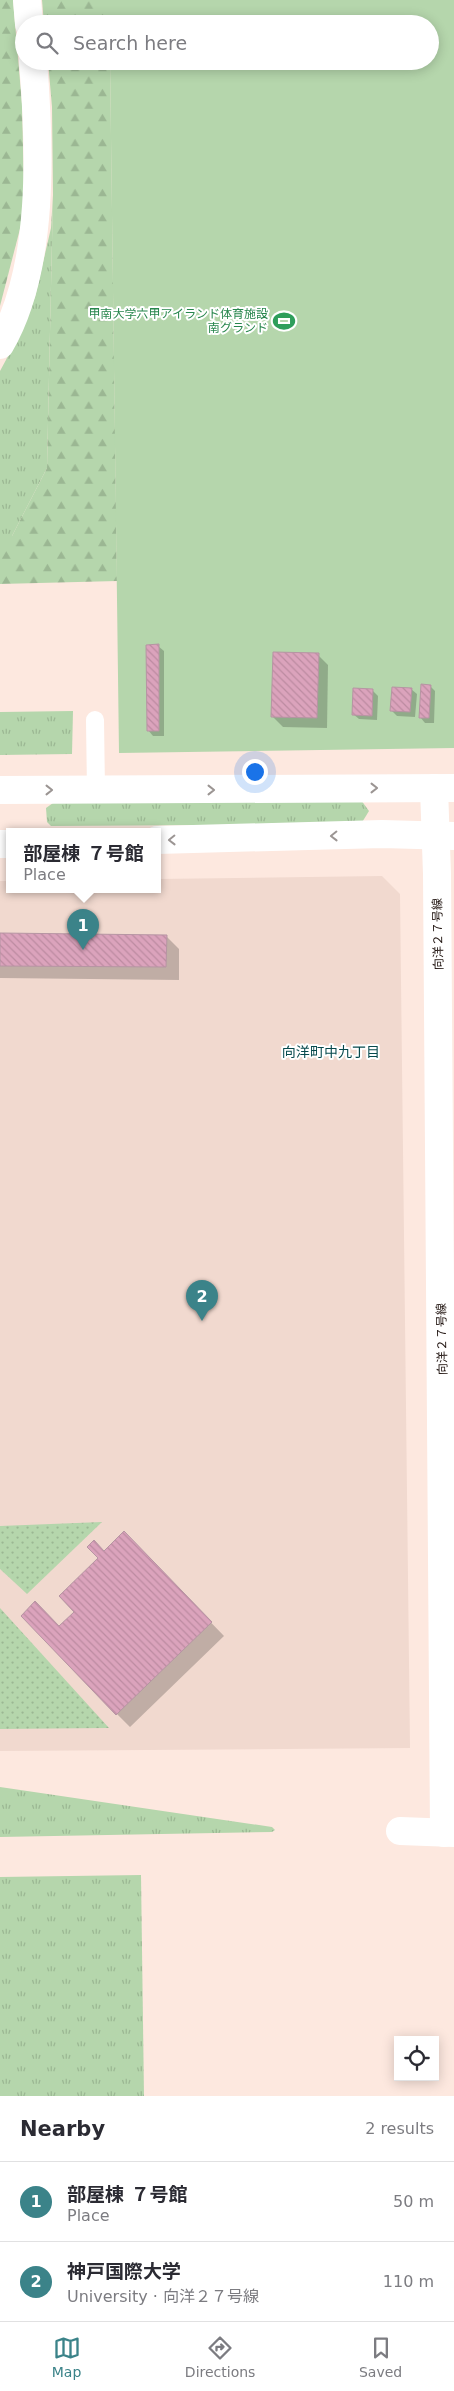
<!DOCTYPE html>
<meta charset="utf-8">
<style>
body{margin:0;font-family:"DejaVu Sans","Noto Sans JP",sans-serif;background:#f2f2f3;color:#2b2b33}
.controls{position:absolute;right:15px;bottom:15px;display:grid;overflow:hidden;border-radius:0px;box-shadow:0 2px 12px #0003}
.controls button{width:45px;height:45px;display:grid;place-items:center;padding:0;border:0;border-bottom:1px solid #e1e1e2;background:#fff;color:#2b2b33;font:25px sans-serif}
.you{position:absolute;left:254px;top:771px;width:18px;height:18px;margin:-12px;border:4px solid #fff;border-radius:50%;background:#1a73e8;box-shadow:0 0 0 8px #1a73e833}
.badge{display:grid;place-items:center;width:32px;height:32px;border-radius:50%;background:#3b8389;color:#fff;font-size:16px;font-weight:700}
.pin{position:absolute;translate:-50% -41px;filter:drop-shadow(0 1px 2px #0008)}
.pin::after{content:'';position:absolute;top:26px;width:18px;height:15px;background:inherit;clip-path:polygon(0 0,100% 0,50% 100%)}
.popup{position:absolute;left:6px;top:828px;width:155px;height:65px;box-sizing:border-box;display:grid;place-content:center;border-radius:0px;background:#fff;filter:drop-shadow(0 1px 4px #0005);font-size:16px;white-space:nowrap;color:#7c7c81}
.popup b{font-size:19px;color:#2b2b33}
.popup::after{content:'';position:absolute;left:50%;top:100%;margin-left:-10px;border:10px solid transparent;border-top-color:#fff}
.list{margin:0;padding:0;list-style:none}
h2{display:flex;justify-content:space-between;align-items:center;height:65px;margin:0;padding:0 20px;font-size:21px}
h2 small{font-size:16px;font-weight:400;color:#7c7c81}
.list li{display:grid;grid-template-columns:32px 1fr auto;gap:15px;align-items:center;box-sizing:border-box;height:80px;padding:0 20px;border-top:1px solid #e1e1e2}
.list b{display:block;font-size:19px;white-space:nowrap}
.list p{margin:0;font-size:16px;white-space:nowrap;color:#7c7c81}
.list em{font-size:16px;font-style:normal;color:#7c7c81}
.icon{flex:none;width:28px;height:28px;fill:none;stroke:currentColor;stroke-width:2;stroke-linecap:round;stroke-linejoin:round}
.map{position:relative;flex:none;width:454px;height:2096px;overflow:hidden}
.search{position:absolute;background:#fff;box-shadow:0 2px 12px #0003;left:15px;right:15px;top:15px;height:55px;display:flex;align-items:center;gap:12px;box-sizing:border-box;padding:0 18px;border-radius:28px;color:#7c7c81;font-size:19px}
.sheet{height:225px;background:#fff}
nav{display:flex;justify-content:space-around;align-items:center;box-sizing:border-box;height:70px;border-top:1px solid #e1e1e2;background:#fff;font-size:14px;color:#7c7c81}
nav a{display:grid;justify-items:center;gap:2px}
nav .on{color:#3b8389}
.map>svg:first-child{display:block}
.education{fill:#f1d9cf}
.grass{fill:url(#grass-tufts)}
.forest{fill:url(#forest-firs)}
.park{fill:url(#park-dots)}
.garden{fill:#b5d6ac}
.shadow{fill:#0003}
.building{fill:url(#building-back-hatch);stroke:#b695a3}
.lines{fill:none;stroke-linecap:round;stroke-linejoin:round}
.lane{stroke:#fff;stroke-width:18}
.street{stroke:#fff;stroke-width:28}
.secondary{stroke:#fff;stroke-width:28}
.oneway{stroke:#9b9593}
.labels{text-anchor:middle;stroke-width:4;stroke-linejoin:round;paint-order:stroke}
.leisure-label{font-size:12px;fill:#27864d;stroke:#fff;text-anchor:end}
.street-label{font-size:12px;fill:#201410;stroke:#fff}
.neighbourhood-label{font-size:14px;fill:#07494d;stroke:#fff}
</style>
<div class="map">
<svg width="454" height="2096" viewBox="0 0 454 2096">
<defs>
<pattern id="grass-tufts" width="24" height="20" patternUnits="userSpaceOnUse" patternTransform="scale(1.25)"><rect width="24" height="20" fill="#b5d6ac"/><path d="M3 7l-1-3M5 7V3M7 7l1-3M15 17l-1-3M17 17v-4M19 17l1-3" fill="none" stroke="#9bb793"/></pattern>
<pattern id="forest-firs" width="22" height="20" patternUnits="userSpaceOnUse" patternTransform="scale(1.25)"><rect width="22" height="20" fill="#b5d6ac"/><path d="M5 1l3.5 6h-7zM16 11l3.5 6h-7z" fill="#9bb793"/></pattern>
<pattern id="park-dots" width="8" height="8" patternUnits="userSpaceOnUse" patternTransform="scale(1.25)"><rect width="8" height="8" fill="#b5d6ac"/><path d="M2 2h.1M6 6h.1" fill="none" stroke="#9bb793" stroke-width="1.8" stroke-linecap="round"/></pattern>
<pattern id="building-back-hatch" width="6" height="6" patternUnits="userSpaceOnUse" patternTransform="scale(1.25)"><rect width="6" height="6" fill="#dba3bc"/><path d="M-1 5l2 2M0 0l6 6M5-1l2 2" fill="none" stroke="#bc8ba1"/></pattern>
</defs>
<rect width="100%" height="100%" fill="#fde8df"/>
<path class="education" d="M382 876 400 894 410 1748 0 1751V881H9V889H157V879Z"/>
<g class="grass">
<path d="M53 195 47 468 12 536H0V371L20 334 35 297 51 228Z"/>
<path d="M73 711 72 754 0 755V712Z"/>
<path d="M361 800 369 811 361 824 51 826 47 822 46 808 53 803Z"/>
<path d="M0 1787 272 1827 275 1830 272 1832 0 1837Z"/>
<path d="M141 1875 144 2096H0V1877Z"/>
</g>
<g class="forest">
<path d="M0 0H13L22 104 24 192 21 225 0 306Z"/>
<path d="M42 0H109V24H44Z"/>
<path d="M48 61H110L117 581 0 584V536H12L47 468 53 195 52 107Z"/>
</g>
<g class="park">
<path d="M102 1522 27 1594 0 1569V1526Z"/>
<path d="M0 1608 109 1728 0 1729Z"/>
</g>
<path class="garden" d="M109 0H454V748L119 753 110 61H430V24H109Z"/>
<g class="shadow">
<path d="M158 646 164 651V736H153L148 730Z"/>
<path d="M318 655 328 665 327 728 283 727 273 717Z"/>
<path d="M430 686 435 691 434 723H425L420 717Z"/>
<path d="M411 689 417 694 415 717 397 716 392 711Z"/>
<path d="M373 691 378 696 377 720 359 719 353 714Z"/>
<path d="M0 934 166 936 179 949V980L0 978Z"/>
<path d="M137 1546 224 1636 130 1727 117 1714 59 1628 76 1612 100 1558 104 1553Z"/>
</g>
<g class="building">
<path d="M159 644V731H147L146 645Z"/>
<path d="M273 652 319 653 317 718 271 717Z"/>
<path d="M421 684 431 685 429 718H419Z"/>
<path d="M392 687 412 688 410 712 390 711Z"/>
<path d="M353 688 373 689 372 716 352 715Z"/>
<path d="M0 933 167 935 166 967 0 966Z"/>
<path d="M124 1531 212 1622 116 1715 21 1616 35 1601 59 1626 74 1612 59 1596 98 1558 87 1547 94 1540 104 1551Z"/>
</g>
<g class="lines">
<path class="lane" d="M95 720 96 791"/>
<g class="street">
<path d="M27 0 29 24"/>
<path d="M0 345C45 268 40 147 33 61"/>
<path d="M0 790 454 788"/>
<path d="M157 840 382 834 454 836"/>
<path d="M0 844H9"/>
</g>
<g class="secondary">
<path d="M434 788 437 874 444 1833"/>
<path d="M400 1831 454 1833"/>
</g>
</g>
<defs><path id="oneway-chevron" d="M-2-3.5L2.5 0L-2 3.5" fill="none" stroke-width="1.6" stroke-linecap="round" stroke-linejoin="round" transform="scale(1.25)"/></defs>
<g class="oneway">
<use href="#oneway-chevron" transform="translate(374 788)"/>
<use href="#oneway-chevron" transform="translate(49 790)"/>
<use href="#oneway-chevron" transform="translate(211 790)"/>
<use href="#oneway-chevron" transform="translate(334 836) rotate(179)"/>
<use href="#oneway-chevron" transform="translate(172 840) rotate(179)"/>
</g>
<defs>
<g id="stadium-bare" transform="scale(1.725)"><path d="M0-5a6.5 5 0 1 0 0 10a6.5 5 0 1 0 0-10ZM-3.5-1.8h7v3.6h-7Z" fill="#2e9e5b" stroke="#fff" stroke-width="2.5" paint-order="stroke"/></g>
</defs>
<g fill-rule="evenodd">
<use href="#stadium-bare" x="284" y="321"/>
</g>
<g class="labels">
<g class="leisure-label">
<text x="268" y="318">甲南大学六甲アイランド体育施設<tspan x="268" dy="14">南グランド</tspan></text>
</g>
<g class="street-label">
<text transform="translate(438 934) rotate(-91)" y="4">向洋２７号線</text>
<text transform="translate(442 1339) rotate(-91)" y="4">向洋２７号線</text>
</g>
<g class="neighbourhood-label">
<text x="331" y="1057">向洋町中九丁目</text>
</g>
</g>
</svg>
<div class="controls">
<button><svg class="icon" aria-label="locate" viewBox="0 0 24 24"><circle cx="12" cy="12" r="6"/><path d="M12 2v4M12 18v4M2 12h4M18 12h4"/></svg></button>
</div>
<div class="you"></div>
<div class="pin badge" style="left:83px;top:950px">1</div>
<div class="popup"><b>部屋棟 ７号館</b>Place</div>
<div class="pin badge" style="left:202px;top:1321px">2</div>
<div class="search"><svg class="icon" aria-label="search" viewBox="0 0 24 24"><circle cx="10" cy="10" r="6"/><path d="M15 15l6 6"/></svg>Search here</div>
</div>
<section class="sheet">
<h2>Nearby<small>2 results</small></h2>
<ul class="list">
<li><span class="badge">1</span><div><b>部屋棟 ７号館</b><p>Place</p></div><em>50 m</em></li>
<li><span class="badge">2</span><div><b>神戸国際大学</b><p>University · 向洋２７号線</p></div><em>110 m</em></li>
</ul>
</section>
<nav>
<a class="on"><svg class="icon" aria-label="map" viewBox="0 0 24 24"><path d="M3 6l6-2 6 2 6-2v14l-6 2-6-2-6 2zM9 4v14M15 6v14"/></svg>Map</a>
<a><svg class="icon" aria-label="directions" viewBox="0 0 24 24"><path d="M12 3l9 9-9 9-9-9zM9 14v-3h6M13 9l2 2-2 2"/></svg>Directions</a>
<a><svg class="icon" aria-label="saved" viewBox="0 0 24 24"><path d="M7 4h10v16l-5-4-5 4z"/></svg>Saved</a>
</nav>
